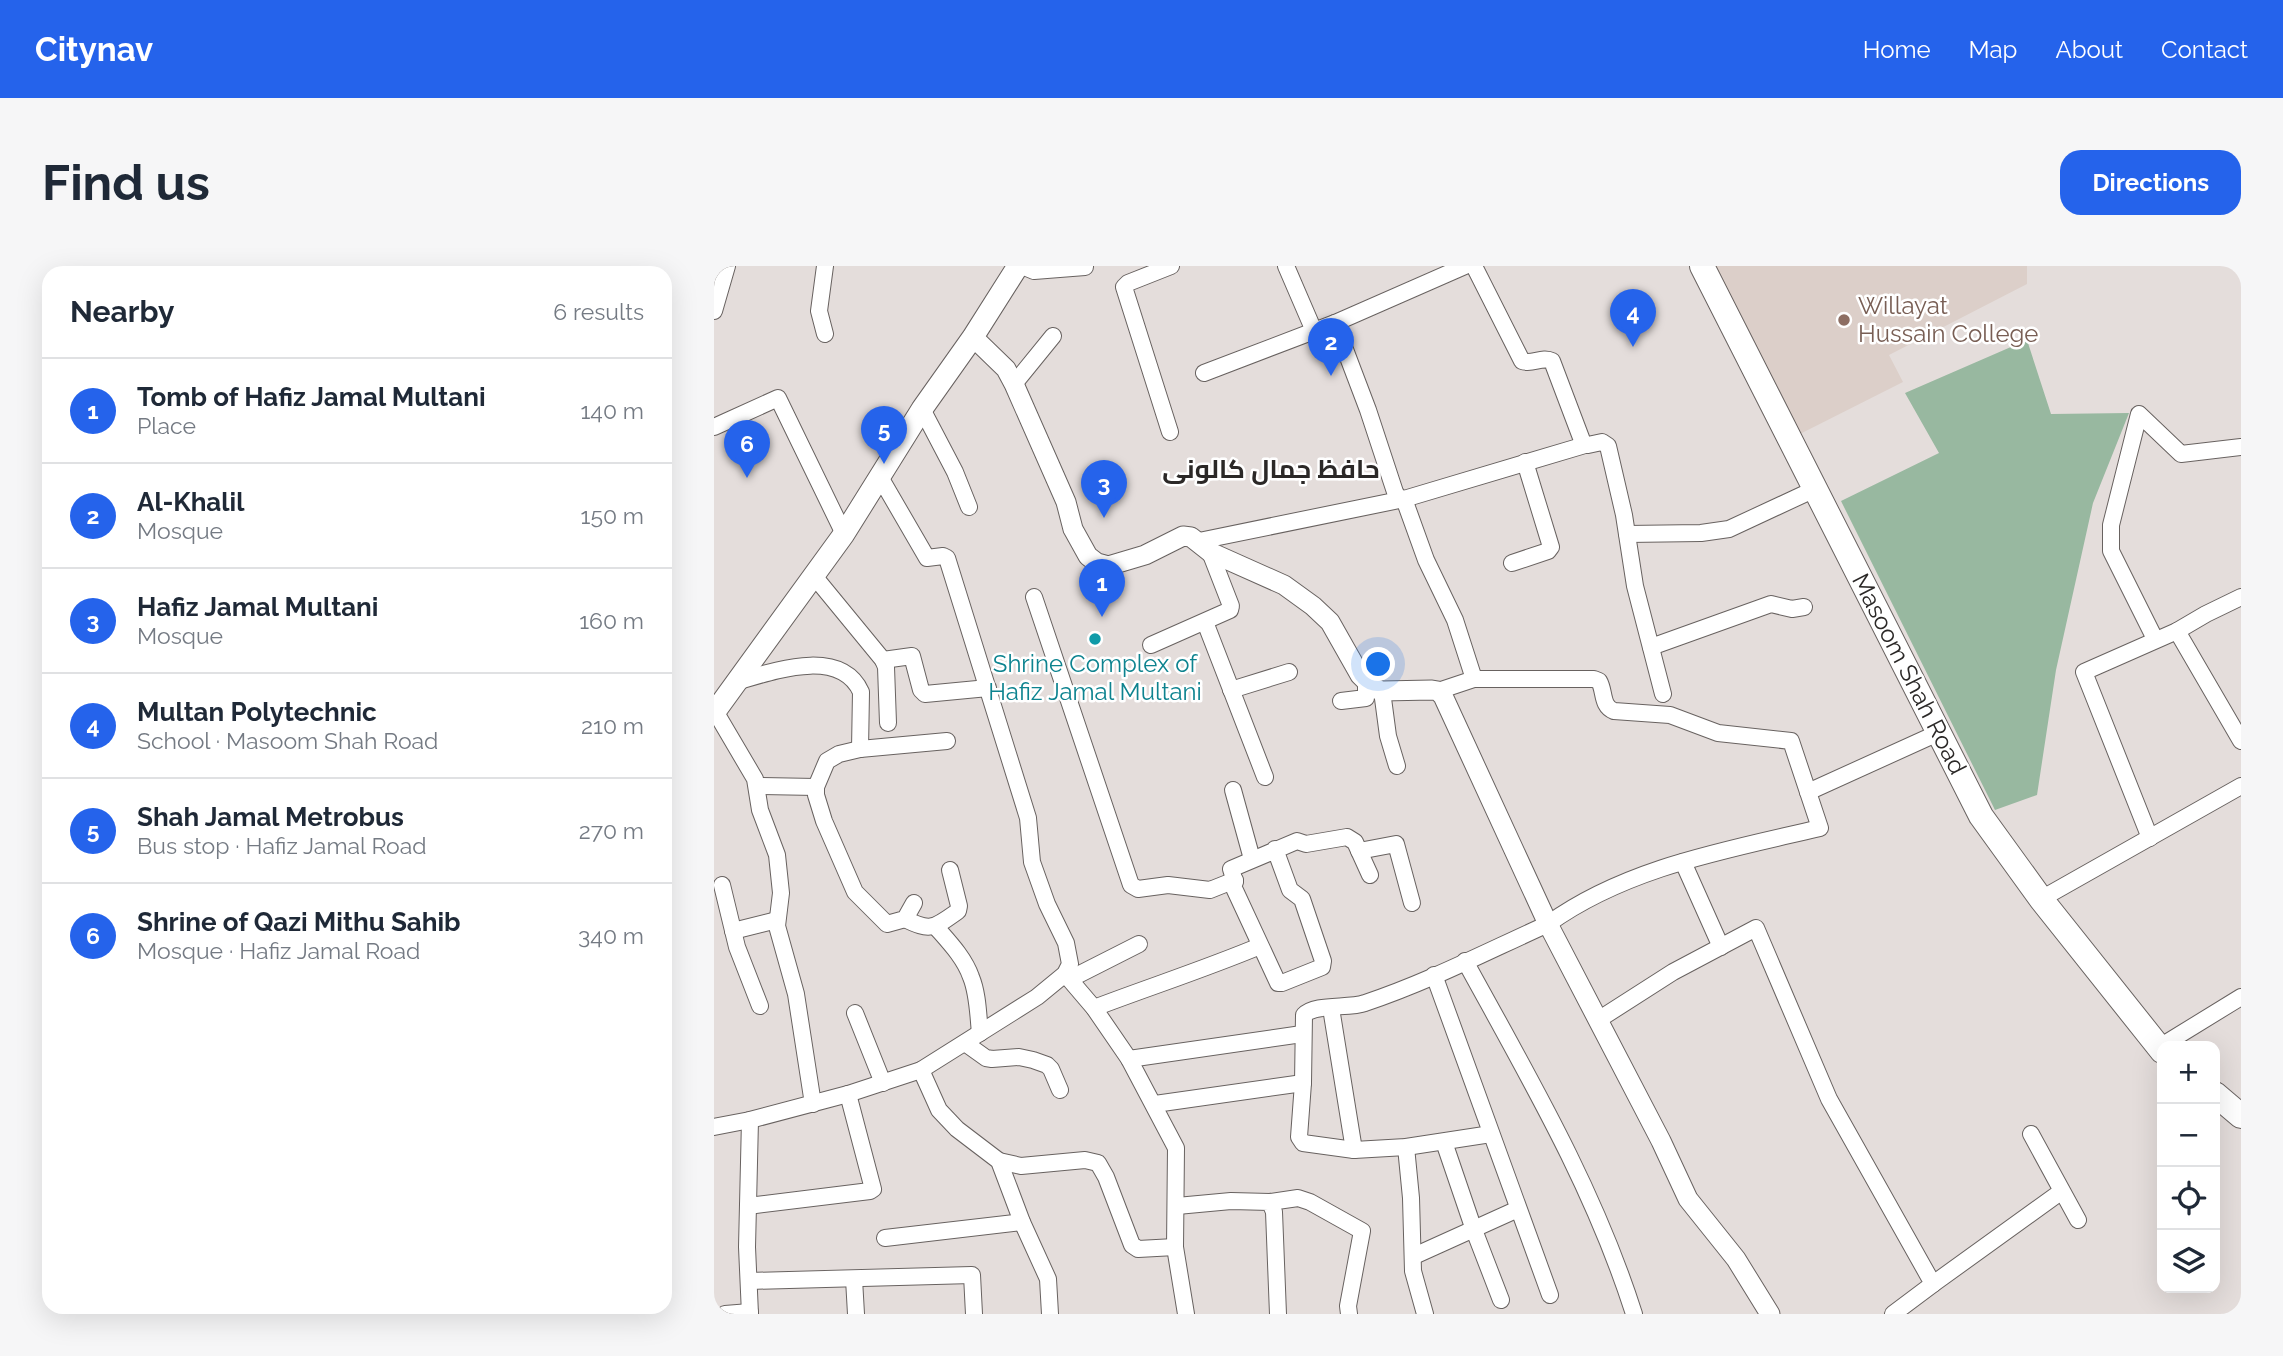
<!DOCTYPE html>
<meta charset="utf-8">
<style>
body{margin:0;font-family:Raleway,Cairo,sans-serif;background:#f6f6f7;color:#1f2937}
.controls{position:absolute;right:21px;bottom:21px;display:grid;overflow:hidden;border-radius:14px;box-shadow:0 7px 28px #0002}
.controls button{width:63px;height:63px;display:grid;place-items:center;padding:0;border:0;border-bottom:2px solid #e0e1e3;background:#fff;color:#1f2937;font:35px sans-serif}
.you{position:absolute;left:665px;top:399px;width:24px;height:24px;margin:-18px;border:5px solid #fff;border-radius:50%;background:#1a73e8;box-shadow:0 0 0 10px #1a73e833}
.badge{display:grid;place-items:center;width:46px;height:46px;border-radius:50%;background:#2563eb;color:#fff;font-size:23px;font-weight:700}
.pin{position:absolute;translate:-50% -58px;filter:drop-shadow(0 2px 4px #0008)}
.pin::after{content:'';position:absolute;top:37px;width:24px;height:21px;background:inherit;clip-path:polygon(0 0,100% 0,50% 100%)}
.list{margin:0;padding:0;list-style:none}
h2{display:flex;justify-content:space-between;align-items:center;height:91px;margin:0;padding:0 28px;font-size:30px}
h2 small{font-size:23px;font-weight:400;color:#747a83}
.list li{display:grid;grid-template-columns:46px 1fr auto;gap:21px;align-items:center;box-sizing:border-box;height:105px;padding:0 28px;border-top:2px solid #e0e1e3}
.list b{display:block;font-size:26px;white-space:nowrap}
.list p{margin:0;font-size:23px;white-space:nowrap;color:#747a83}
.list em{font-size:23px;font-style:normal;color:#747a83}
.icon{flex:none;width:38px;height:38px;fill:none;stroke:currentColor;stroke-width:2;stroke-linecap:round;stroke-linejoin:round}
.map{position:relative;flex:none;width:1527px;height:1048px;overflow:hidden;border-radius:21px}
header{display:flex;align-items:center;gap:42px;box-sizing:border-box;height:98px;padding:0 35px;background:#2563eb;color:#fff}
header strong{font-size:33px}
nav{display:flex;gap:38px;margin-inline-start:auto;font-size:24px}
.intro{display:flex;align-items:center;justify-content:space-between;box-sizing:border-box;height:168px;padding:0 42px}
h1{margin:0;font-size:49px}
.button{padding:18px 32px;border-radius:21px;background:#2563eb;color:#fff;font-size:24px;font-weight:700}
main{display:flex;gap:42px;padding:0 42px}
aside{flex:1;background:#fff;border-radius:21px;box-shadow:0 7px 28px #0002}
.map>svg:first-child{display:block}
.built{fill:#dccfc9}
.green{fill:#98b8a0}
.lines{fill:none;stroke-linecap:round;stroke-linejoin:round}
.minor-casing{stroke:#686260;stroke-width:18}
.tertiary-casing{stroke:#686260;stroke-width:21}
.secondary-casing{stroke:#686260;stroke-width:23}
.primary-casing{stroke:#686260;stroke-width:26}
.minor{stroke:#fff;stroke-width:16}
.tertiary{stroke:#fff;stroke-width:19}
.secondary{stroke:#fff;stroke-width:21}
.primary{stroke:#fff;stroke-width:24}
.education-dot{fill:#8d6e63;stroke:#fff;stroke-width:2.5}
.culture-dot{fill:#0f9aa8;stroke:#fff;stroke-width:2.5}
.labels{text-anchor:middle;stroke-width:5;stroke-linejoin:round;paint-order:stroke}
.education-label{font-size:24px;fill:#785e54;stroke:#fff;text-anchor:start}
.culture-label{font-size:24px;fill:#0d838f;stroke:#fff}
.street-label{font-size:24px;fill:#2b2827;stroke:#fff}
.neighbourhood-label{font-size:26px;font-weight:bold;fill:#2b2827;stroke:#fff}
</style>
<header>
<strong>Citynav</strong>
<nav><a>Home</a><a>Map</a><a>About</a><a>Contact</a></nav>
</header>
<div class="intro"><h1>Find us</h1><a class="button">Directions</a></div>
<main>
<aside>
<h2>Nearby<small>6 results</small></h2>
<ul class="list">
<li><span class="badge">1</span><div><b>Tomb of Hafiz Jamal Multani</b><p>Place</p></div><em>140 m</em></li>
<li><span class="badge">2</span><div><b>Al-Khalil</b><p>Mosque</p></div><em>150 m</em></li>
<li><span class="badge">3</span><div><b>Hafiz Jamal Multani</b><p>Mosque</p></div><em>160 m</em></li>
<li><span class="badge">4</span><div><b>Multan Polytechnic</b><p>School · Masoom Shah Road</p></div><em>210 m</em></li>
<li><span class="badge">5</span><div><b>Shah Jamal Metrobus</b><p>Bus stop · Hafiz Jamal Road</p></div><em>270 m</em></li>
<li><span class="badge">6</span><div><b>Shrine of Qazi Mithu Sahib</b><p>Mosque · Hafiz Jamal Road</p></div><em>340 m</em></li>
</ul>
</aside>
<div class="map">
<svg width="1527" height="1048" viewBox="0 0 1527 1048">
<rect width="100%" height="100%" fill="#e4dddb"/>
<path class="built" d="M988 0H1313V18L1175 89 1189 116 1076 173Z"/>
<path class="green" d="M1313 74 1337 148 1415 147 1379 237 1342 404 1323 529 1281 544 1127 235 1225 187 1191 127Z"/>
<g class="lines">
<g class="minor-casing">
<g id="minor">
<path d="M308 0 320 5 371 1"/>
<path d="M572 0 600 65"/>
<path d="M760 0 808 95C818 99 828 90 838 95L869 177 874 179 888 176 894 180 910 249 921 320 949 428"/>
<path d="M0 45 13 0"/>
<path d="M621 57 654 144 681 226 684 231 690 233 712 294 741 354 760 413"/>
<path d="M111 68 105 45 111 0"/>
<path d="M490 107 621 57 751 0"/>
<path d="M300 118 339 70"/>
<path d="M208 143 241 206 255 241"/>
<path d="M0 161 64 132 130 268"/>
<path d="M456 166 410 21 414 17 457 0"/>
<path d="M913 268 987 267 1015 263 1101 223"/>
<path d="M485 275 690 233 871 179"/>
<path d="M798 297 834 285 837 281 811 196"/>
<path d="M100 310 169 394 172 401 174 457"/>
<path d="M320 331 417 619 424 623 454 619 496 624 521 614"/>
<path d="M491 356 551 511"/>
<path d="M1463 365 1527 475"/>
<path d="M1441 373 1397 285V259L1425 148 1467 188 1527 181"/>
<path d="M437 379 516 344 517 340 496 286"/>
<path d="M937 381 1057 338 1078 343 1090 341"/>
<path d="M169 394 198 390 207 424 211 428 274 422"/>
<path d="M22 416C57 406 126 380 147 426L146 483"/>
<path d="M517 424 575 406"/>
<path d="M668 425 674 470 683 500"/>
<path d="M724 425 760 413H880L885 415C891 425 887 440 900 445L956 449 1004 467 1077 475 1106 562C1013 584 913 601 834 658 774 685 714 716 651 737 635 743 601 737 590 749L589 817 585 871 589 877 640 884 692 881 777 868"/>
<path d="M627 435 652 432V416"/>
<path d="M1 445 41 513 46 544 63 589 67 627 63 660 82 728 99 838"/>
<path d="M44 520 102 521"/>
<path d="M519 524 538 593"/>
<path d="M1094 526 1224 467"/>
<path d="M1436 572 1370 406 1463 365 1492 348 1527 331"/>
<path d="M561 583 576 624 588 633 609 695 608 701 568 717H564L519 620 521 616 517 603 583 575 592 578 633 571 641 576 656 609"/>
<path d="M645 585 682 578 698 637"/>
<path d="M969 596 1007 681"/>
<path d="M8 619 23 681 46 740"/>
<path d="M1327 633 1527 520"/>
<path d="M200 637 191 653 173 658 141 626 110 555 102 529V521L113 495 125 488 146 483 233 475"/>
<path d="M191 653C217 666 220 662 244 645L245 640 236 604"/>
<path d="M221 660C234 675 250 691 257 711 264 728 264 748 266 767"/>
<path d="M19 665 63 654"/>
<path d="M751 695C814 810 880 922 920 1048"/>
<path d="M351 708 380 742 415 793 462 882 461 981 472 1048"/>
<path d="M720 709 836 1029"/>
<path d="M356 713 425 678"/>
<path d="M380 742C435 721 491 703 546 680"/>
<path d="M617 742 640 884"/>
<path d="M141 747 169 817"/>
<path d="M884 754 959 706 1042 662 1115 833 1219 1018 1179 1048"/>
<path d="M251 777 272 792 278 793 305 791 319 794 333 799 337 803 346 824"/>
<path d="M1444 782 1527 731"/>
<path d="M415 793 588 768"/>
<path d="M207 804 225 844 243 863 285 895 308 956 334 1013 336 1048"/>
<path d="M441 838 589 817"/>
<path d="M36 854 33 981 36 1048"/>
<path d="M0 861 36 854 134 828 207 804 323 731 351 708 356 698 352 677 333 638 318 596 314 552 233 292 229 290 213 292 166 211"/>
<path d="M730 876 760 964 787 1034"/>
<path d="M692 881 697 932 699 1005 711 1048"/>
<path d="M285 895 307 900 371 894 384 897 392 911 418 979 424 983 461 981"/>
<path d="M556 936 584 932 596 936 648 965 634 1040 635 1048"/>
<path d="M34 940 156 925 159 923 134 828"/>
<path d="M463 940 517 935 556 936 560 946 564 1048"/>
<path d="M171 972 308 956"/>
<path d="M700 990 804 943"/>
<path d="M140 1013 142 1048"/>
<path d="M36 1015 258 1009 260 1048"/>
<path d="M1219 1018 1348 925 1317 868 1364 954"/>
<path d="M11 1048 36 1046"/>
</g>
</g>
<g class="tertiary-casing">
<path id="tertiary" d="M259 71 292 103 300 118 352 236 359 263 374 290 383 297 394 300 431 289 469 270 477 271 496 286 570 319 599 340 616 356 646 409 659 422 668 425 718 424 724 425 729 430 834 658 947 875 974 933 1022 993 1056 1048"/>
</g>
<g class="secondary-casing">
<path id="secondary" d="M0 447 130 268 208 143 259 71 304 0"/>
</g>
<g class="primary-casing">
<g id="primary">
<path d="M988 0 1267 550 1327 633 1448 785"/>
<path d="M1501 828 1527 850"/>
</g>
</g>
<use href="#minor" class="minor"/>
<use href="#tertiary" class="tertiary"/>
<use href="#secondary" class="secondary"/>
<use href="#primary" class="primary"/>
</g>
<circle class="education-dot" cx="1130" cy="54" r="7"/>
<circle class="culture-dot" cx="381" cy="373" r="7"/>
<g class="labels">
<g class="education-label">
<text x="1144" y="48">Willayat<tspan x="1144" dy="28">Hussain College</tspan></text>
</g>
<g class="culture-label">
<text x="381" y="406">Shrine Complex of<tspan x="381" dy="28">Hafiz Jamal Multani</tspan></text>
</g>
<g class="street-label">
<text transform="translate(1195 408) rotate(63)" y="8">Masoom Shah Road</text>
</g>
<g class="neighbourhood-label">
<text x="557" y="212">حافظ جمال کالونی</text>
</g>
</g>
</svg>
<div class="controls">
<button>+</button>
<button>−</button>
<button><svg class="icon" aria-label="locate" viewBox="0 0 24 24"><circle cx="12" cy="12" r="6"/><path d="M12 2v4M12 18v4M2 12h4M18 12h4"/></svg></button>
<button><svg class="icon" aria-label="layers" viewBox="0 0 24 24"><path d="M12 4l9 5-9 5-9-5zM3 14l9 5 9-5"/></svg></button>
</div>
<div class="you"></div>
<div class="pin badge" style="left:388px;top:351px">1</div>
<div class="pin badge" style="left:617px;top:110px">2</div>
<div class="pin badge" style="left:390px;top:252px">3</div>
<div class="pin badge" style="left:919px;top:81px">4</div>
<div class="pin badge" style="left:170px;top:198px">5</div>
<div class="pin badge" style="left:33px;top:212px">6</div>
</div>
</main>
